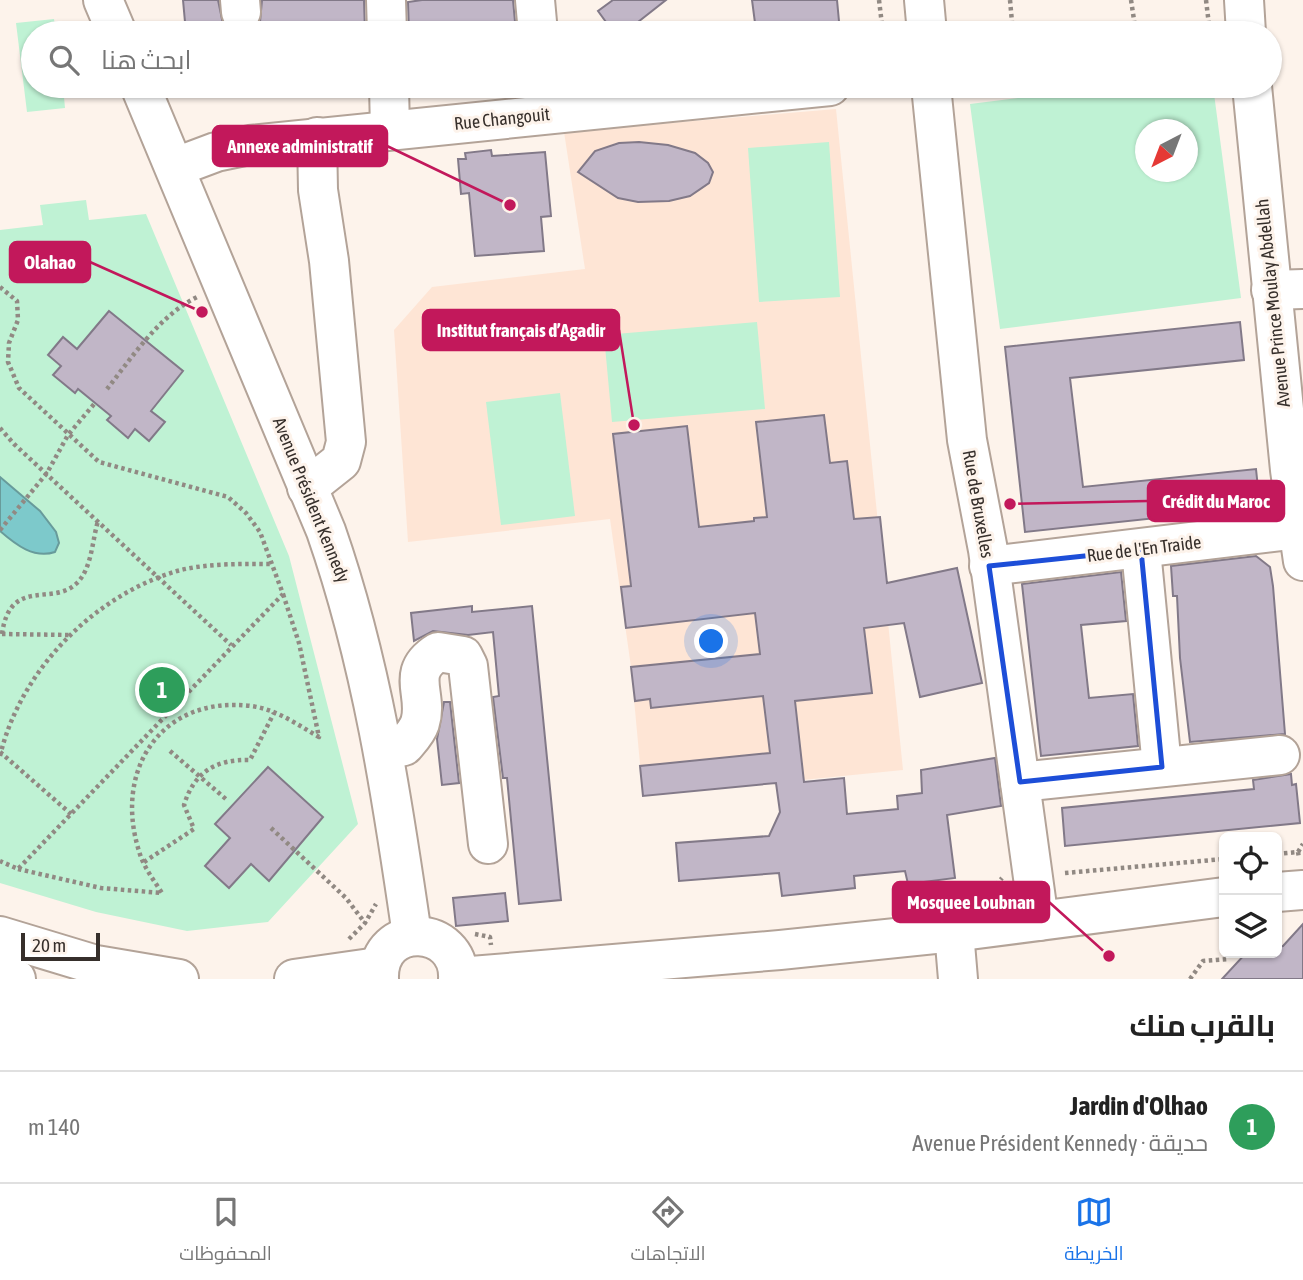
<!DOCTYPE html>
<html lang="ar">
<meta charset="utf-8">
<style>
body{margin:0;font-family:"Asap Condensed",Cairo,sans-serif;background:#f2f2f2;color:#222;direction:rtl}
.controls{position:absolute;right:21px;bottom:21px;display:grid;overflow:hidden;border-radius:10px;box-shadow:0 2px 5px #0004}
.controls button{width:63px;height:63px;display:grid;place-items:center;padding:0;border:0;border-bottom:2px solid #e0e0e0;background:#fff;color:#222;font:35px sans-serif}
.compass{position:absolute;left:1135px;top:119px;width:63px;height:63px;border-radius:50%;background:#fff;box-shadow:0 2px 5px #0004;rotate:222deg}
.scale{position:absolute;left:21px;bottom:18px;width:79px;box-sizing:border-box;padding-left:7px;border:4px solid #362f2b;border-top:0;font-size:19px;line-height:24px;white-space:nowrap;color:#362f2b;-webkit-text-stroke:5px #fdf3eb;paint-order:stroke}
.you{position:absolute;left:712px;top:642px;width:24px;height:24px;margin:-18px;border:5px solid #fff;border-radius:50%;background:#1a73e8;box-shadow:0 0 0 10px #1a73e833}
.badge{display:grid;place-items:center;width:46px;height:46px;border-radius:50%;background:#1a73e8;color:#fff;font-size:23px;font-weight:700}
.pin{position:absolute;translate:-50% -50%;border:4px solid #fff;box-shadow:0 2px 7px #0006}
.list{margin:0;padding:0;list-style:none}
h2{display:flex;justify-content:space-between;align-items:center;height:91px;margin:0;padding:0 28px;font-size:30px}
h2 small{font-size:23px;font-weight:400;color:#767676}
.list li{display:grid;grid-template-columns:46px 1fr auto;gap:21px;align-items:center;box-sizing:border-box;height:112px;padding:0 28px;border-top:2px solid #e0e0e0}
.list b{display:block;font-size:26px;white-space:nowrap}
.list p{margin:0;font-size:23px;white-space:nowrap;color:#767676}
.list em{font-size:23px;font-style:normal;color:#767676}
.icon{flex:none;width:38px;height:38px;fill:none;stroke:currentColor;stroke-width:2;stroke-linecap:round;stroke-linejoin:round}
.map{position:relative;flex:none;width:1303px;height:979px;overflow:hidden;direction:ltr}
.search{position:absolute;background:#fff;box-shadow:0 2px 5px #0004;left:21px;right:21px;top:21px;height:77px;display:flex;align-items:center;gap:18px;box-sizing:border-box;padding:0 24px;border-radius:38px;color:#767676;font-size:26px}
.sheet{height:203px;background:#fff}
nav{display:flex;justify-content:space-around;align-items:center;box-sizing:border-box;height:98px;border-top:2px solid #e0e0e0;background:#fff;font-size:19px;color:#767676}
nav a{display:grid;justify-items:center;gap:4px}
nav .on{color:#1a73e8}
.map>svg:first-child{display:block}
.built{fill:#fee5d5}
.green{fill:#bff2d4;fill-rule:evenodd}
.water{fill:#7dc9cb;stroke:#689b9b;stroke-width:2}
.building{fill:#c1b6c7;stroke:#827988;stroke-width:2}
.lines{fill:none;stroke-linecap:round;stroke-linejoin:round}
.minor-casing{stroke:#b3a398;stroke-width:42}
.path{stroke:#918983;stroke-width:4.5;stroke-dasharray:3.5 3.5;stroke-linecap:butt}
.minor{stroke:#fff;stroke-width:38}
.marked{fill:none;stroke:#1d4ed8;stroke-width:5;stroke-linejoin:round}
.labels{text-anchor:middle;stroke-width:6;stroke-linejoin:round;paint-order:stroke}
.street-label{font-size:18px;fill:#362f2b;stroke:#fdf3eb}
.leader{fill:none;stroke:#c2185b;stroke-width:2.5}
.callout-dot{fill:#c2185b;stroke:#fdf3eb;stroke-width:2.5}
.callout{fill:#c2185b;stroke:#c2185b;stroke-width:2.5}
.callout-label{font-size:19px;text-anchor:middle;font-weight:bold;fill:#fff}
</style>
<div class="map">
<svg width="1303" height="979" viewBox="0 0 1303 979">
<rect width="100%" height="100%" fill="#fdf3eb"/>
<path class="built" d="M836 109 903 770 643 796 631 667 610 519 408 542 394 330 432 287 585 269 564 132Z"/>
<g class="green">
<path d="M54 19 56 33H33V86H63L65 108 27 112 16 23Z"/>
<path d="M1113 86H1213L1241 298 1000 329 970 104ZM1146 130H1188V172H1146Z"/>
<path d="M829 142 840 297 759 302 748 148Z"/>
<path d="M86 200 89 220 146 214 289 556 358 824 268 922 187 931 96 912 0 883V230L43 225 40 205Z"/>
<path d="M757 322 765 409 612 422 604 335Z"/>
<path d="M560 393 575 516 501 525 486 402Z"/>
</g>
<path class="water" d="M0 477 40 511 56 532 59 543 55 552C34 559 16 545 0 531Z"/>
<g class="building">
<path d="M183 0H218L223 24 239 33H186Z"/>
<path d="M262 0H364L365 33H245L260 22Z"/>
<path d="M422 0H513L516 33H409L408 2Z"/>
<path d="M613 0H666L624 33H614L598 11Z"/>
<path d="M752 0H837L840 32 764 33 763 22 755 23Z"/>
<path d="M639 142 668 145 695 153 708 163 713 172 709 183 690 196 669 201 638 202 618 198 578 172 595 151 619 143Z"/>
<path d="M491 150 492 156 545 152 551 216 541 217 544 251 475 256 469 193 461 194 458 159H466L465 153Z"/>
<path d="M109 311 183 371 151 411 165 422 149 441 135 429 128 438 107 420 111 416 78 389 75 393 53 375 61 366 48 355 63 337 77 349Z"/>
<path d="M1240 322 1244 360 1070 378 1083 487 1256 469 1260 507 1025 532 1005 347Z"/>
<path d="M824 415 830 463 847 461 854 519 880 517 887 583 957 568 982 683 920 697 904 623 864 628 872 693 795 701 804 782 844 778 847 814 898 809 897 796 922 793 921 770 995 758 1001 806 947 815 955 878 908 884 905 871 854 876 855 888 782 896 779 873 679 881 676 843 769 836 780 812 776 783 643 796 640 766 770 753 763 696 651 708 650 699 635 701 631 667 760 654 755 613 626 628 621 587 631 586 613 434 687 426 699 527 754 521V518L767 517 756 422Z"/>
<path d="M1256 556 1270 567 1273 586 1285 734 1190 742 1180 658 1177 596H1173L1171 566Z"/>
<path d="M1121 572 1126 621 1081 625 1089 698 1133 694 1138 746 1041 756 1022 584Z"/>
<path d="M472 606V612L532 606 561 900 519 904 507 778H503L493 697 499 696 493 632 468 635 433 631 414 641 411 613Z"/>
<path d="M444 702H450L459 783 442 785 437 739Z"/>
<path d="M268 767 323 817 269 881 251 864 229 888 205 866 230 838 215 824Z"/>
<path d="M1291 774 1292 785 1296 784 1300 823 1065 846 1062 808 1254 789 1253 780Z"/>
<path d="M505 893 508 921 456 926 453 898Z"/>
<path d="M1303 924V979H1222L1246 953H1277V947L1283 946Z"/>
</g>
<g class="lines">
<g class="minor-casing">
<g id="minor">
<path d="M103 0 117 33"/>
<path d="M240 0 241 12"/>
<path d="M386 0 387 33"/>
<path d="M535 0 538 33"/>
<path d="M924 0 927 33"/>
<path d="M1244 0 1246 33"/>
<path d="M140 86 326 531C372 663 392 797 412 935"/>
<path d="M389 86 390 130"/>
<path d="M931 86 967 440 988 550 1039 921"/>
<path d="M1252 86 1290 470 1303 561"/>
<path d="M176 167 216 152 250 145 830 86"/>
<path d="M1271 290 1303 289"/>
<path d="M307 488 341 461 346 442 329 261 318 190 317 137"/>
<path d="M1141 550 1162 767"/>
<path d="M989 566 1299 529"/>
<path d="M384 750 404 746C410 739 417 732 420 723 429 694 404 673 438 652L463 656 468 666 488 844"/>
<path d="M1020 782 1280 755"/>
<path d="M1277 892 1303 890"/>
<path d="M954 932 958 979"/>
<path d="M0 936 96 965 179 979"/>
<path d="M0 973 16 979"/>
<path d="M459 977 780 950 954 932 1224 897"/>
<path d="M294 979 378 967"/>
<path d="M379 979C377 919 461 925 458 979"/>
</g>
</g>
<g class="path">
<path d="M879 0 883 33"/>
<path d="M1010 0 1013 33"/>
<path d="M1131 0 1136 33"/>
<path d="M1206 0 1210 33"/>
<path d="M0 287 17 301 18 320 9 343 8 362 19 388 99 462 228 497 246 513 260 532 283 594 18 869 0 861"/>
<path d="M107 389C133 356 159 316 197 297"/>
<path d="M0 428 14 444 231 645"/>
<path d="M0 530 47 473 68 435 95 403"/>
<path d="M2 634C10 576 53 607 77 583 92 568 92 541 98 521"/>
<path d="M2 634 70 635"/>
<path d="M170 751 227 800"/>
<path d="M0 752 71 814"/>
<path d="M0 756C20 671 93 596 177 571 207 563 242 564 273 564"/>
<path d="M271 828 346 898 365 923"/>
<path d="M1298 852 1303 844"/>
<path d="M1277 854 1298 852 1299 858"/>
<path d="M144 862 194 829 184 805C194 772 216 759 250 760L274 713"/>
<path d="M18 869 101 888 162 893C153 879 143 866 139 851 113 769 162 695 251 706 276 709 298 725 319 737L299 643 283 594"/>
<path d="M1065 873 1224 859"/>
<path d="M992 897 991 891 1002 878"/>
<path d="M475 934 490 937 491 945"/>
<path d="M349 939 365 923 376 904"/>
<path d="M1190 979 1203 961 1228 959"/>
</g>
<use href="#minor" class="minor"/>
</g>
<path class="marked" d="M1141 550 1162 767 1020 782 989 566Z"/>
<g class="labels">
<g class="street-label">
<text transform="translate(502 119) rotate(-6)" y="6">Rue Changouit</text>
<text transform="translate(1273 303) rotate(-96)" y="6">Avenue Prince Moulay Abdellah</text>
<text transform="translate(311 500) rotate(68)" y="6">Avenue Président Kennedy</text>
<text transform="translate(978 504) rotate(80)" y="6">Rue de Bruxelles</text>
<text transform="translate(1144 549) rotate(-7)" y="6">Rue de l'En Traide</text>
</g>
</g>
<path class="leader" d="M510 205L387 146M202 312L90 262M634 425L619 330M1010 504L1148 501M1109 956L1049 902"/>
<g class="callout-dot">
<circle cx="510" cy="205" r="7"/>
<circle cx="202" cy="312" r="7"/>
<circle cx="634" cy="425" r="7"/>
<circle cx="1010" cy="504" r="7"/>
<circle cx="1109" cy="956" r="7"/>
</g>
<g class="callout">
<rect x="213" y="126" width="174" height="40" rx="7"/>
<rect x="10" y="242" width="80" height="40" rx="7"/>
<rect x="423" y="310" width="196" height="40" rx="7"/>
<rect x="1148" y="481" width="136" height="40" rx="7"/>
<rect x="893" y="882" width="156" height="40" rx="7"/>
</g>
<g class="callout-label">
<text x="300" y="153">Annexe administratif</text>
<text x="50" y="269">Olahao</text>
<text x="521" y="337">Institut français d’Agadir</text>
<text x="1216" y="508">Crédit du Maroc</text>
<text x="971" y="909">Mosquee Loubnan</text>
</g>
</svg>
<div class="controls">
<button><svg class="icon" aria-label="locate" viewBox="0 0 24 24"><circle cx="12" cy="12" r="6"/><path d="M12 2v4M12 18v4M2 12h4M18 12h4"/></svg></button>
<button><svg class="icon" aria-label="layers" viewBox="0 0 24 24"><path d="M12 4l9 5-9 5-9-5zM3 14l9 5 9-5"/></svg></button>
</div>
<svg class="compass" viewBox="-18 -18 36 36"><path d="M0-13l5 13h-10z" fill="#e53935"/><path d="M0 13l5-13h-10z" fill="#767676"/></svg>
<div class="scale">20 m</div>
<div class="you"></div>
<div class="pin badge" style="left:162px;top:690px;background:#2e9e5b">1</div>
<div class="search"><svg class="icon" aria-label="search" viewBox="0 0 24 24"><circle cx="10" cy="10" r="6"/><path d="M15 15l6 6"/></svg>ابحث هنا</div>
</div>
<section class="sheet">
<h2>بالقرب منك<small></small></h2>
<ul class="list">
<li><span class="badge" style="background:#2e9e5b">1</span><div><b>Jardin d'Olhao</b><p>حديقة · Avenue Président Kennedy</p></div><em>140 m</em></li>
</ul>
</section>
<nav>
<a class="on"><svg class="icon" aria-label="map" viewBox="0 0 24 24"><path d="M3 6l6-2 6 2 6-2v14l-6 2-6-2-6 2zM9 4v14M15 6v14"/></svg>الخريطة</a>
<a><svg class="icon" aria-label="directions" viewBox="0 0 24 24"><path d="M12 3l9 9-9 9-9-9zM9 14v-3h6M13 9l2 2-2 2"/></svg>الاتجاهات</a>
<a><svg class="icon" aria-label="saved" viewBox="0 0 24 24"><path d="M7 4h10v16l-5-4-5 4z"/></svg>المحفوظات</a>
</nav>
